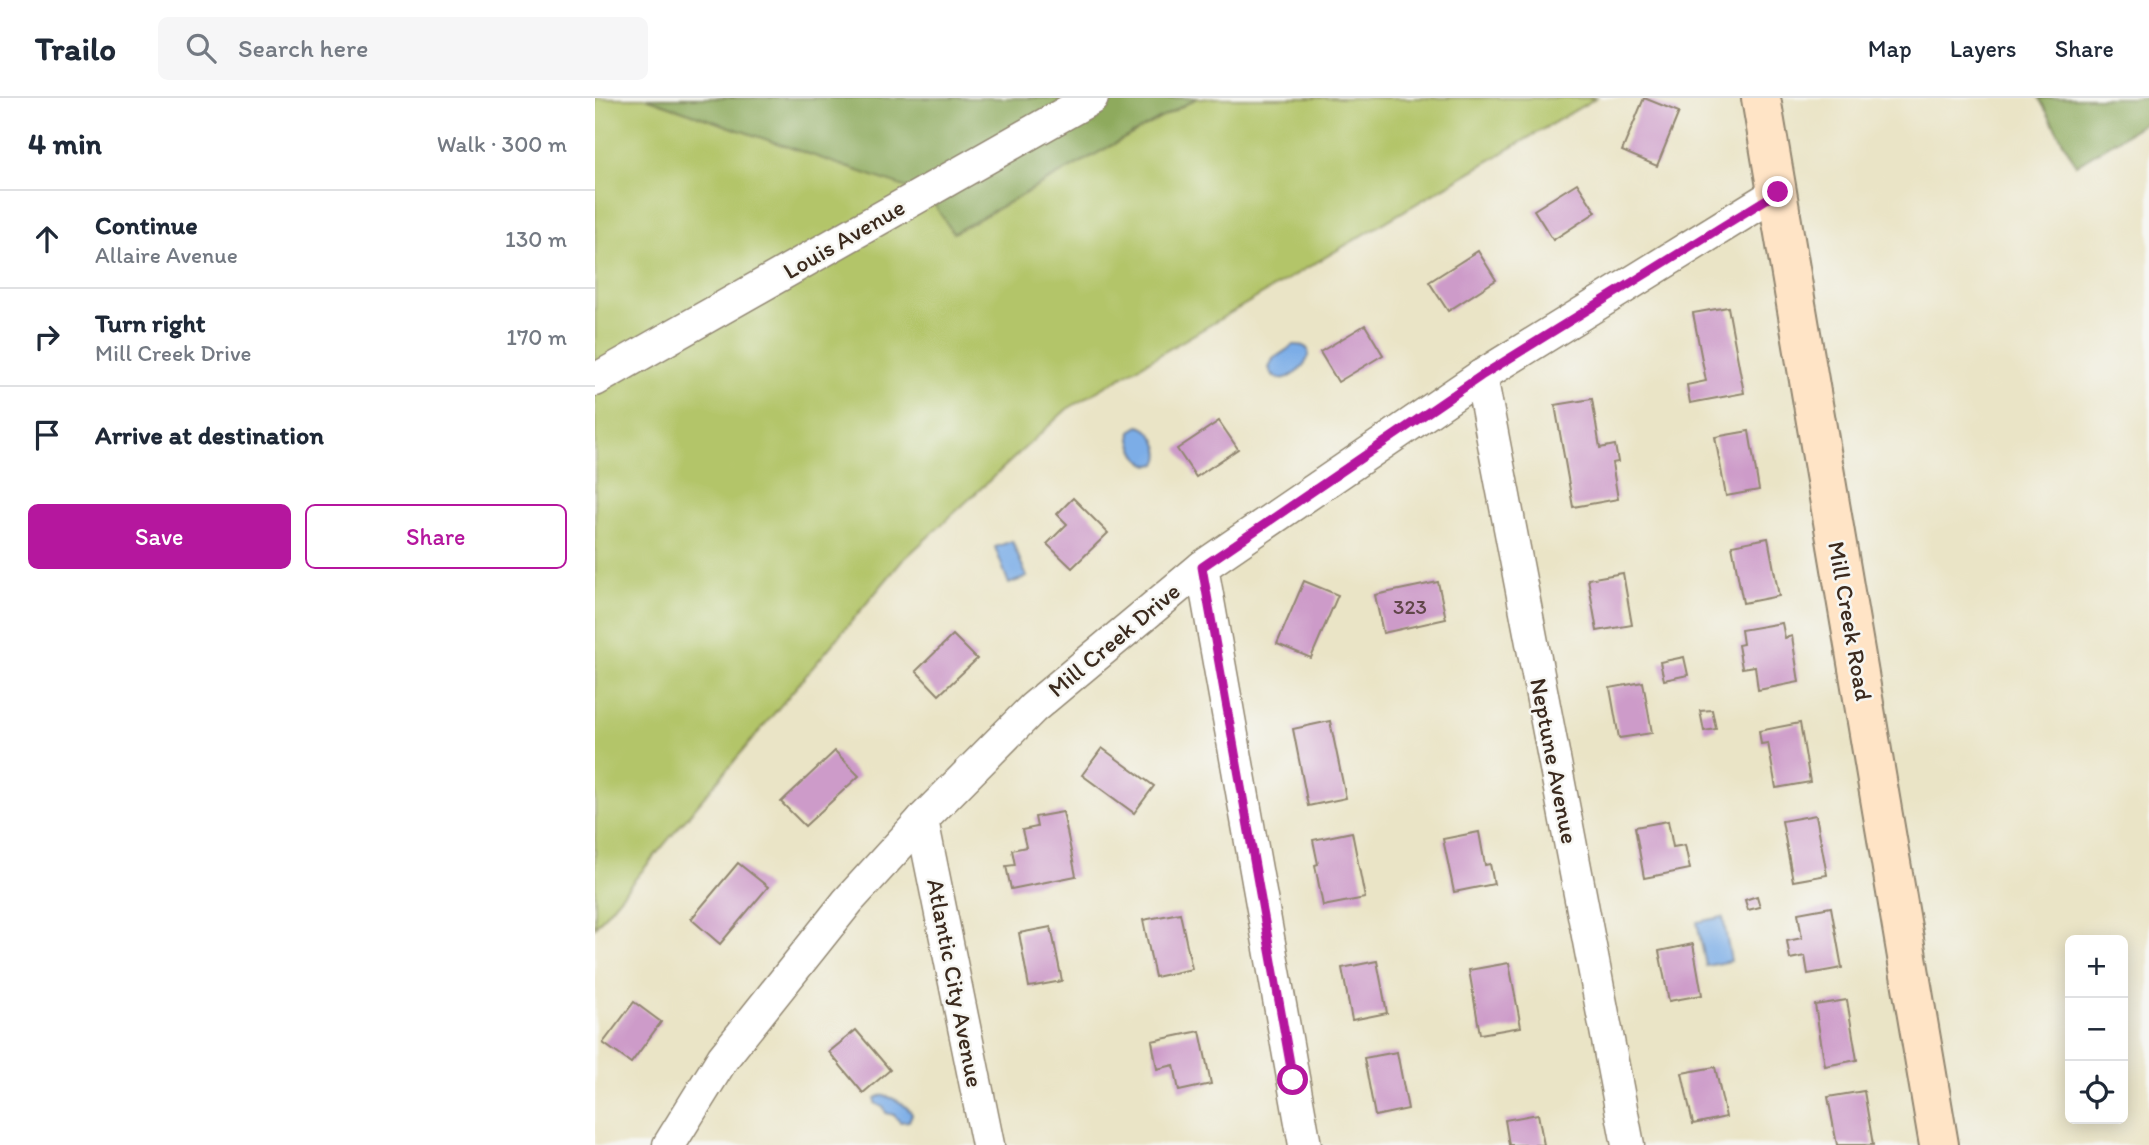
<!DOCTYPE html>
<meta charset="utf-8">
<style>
body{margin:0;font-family:Itim,sans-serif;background:#f6f6f7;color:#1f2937}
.controls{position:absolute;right:21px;bottom:21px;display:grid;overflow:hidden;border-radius:10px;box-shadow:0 4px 18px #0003}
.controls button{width:63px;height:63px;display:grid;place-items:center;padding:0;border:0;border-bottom:2px solid #e0e1e3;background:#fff;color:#1f2937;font:35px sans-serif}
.stop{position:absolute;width:21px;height:21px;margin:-16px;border:5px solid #b5179e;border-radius:50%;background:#fff}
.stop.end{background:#b5179e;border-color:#fff;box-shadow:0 2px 7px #0008}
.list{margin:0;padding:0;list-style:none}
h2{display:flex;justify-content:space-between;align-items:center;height:91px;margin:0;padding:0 28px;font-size:30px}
h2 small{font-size:23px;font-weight:400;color:#747a83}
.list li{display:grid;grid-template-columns:46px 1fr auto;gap:21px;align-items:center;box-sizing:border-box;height:98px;padding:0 28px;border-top:2px solid #e0e1e3}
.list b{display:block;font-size:26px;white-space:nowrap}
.list p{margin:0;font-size:23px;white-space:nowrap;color:#747a83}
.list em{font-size:23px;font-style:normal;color:#747a83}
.actions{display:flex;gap:14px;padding:21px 28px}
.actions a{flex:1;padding:16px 0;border:2px solid #b5179e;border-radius:10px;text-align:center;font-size:24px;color:#b5179e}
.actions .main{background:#b5179e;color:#fff}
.icon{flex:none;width:38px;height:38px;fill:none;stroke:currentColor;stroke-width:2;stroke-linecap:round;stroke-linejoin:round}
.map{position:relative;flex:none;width:1554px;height:1047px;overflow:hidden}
header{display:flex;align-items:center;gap:42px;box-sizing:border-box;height:98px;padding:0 35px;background:#fff;border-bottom:2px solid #e0e1e3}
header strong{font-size:33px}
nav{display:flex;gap:38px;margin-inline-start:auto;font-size:24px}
.search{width:490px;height:63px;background:#f6f6f7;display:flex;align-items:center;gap:18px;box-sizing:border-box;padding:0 24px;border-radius:10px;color:#747a83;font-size:26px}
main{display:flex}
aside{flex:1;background:#fff}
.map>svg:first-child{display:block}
.green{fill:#b3c569;stroke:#777844;stroke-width:2}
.forest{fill:#8eaa5d;stroke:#646a3e;stroke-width:2}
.water{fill:#7cade7;stroke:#5c6c82;stroke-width:2}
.building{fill:#cd9bc9}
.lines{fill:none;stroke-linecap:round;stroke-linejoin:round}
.street-casing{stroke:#928772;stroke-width:35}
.secondary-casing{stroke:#928772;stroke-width:42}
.street{stroke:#fff;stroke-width:32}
.secondary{stroke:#ffe4c6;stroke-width:38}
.route{stroke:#b5179e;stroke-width:9}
.labels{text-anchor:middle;stroke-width:5;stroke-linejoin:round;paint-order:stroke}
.number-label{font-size:21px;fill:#604649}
.street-label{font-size:24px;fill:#3b2a1e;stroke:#f6f6f2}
</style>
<header>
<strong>Trailo</strong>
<div class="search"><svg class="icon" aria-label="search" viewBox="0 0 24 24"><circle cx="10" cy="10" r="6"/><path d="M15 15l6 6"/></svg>Search here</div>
<nav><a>Map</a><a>Layers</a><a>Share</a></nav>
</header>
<main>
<aside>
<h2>4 min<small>Walk · 300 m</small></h2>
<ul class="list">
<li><svg class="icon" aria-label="ahead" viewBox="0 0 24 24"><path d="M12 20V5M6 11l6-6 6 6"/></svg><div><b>Continue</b><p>Allaire Avenue</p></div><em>130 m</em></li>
<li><svg class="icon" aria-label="right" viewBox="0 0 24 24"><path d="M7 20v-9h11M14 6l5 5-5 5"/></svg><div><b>Turn right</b><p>Mill Creek Drive</p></div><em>170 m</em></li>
<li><svg class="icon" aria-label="arrive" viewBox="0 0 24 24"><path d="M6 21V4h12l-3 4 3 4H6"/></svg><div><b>Arrive at destination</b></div></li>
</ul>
<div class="actions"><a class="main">Save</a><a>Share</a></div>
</aside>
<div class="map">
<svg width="1554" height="1047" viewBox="0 0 1554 1047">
<rect width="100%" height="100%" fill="#f6f6f2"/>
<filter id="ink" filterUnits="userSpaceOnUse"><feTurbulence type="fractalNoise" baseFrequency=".0143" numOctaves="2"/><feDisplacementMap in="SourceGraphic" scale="14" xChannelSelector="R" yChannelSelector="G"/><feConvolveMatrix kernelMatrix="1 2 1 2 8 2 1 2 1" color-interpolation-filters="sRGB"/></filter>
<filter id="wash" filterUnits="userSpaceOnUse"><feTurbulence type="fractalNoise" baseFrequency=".00686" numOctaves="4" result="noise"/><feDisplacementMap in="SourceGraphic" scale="28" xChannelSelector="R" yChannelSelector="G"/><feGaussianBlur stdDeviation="1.57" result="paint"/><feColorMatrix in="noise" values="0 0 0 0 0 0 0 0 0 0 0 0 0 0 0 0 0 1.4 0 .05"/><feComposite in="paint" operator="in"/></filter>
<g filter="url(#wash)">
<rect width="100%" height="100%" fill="#eae4c6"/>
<path class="green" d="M0 0H51L334 97 359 135 602 0H1001L472 311 307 463 0 829Z"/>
<g class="forest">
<path d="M51 0H602L358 135 333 97Z"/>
<path d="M1444 0H1554V22L1481 67Z"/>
</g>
<g class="water">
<path d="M699 247C739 245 685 304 674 270L678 261Z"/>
<path d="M544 328C558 330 570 354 562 366 557 367 554 368 550 365 541 360 534 342 536 333Z"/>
<path d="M417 443 432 479 414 486 400 449Z"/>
<path d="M1128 819 1136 863 1111 868 1102 824Z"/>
<path d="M288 997C298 1000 311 1006 317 1016L314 1023 305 1024 299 1017 291 1015 289 1010 280 1005V1000Z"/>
</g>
<g id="blocks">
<g class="building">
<path d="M1049 0 1084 14 1062 68 1027 53Z"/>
<path d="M982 85 1001 114 958 142 939 112Z"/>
<path d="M883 153 901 182 853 213 834 184Z"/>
<path d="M1133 209 1149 295 1095 305 1092 287 1111 283 1098 215Z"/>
<path d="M770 227 788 257 743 284 725 254Z"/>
<path d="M997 301 1005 350 1020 347 1023 364 1017 365 1023 401 978 409 960 307Z"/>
<path d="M624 323 643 351 601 379 582 351Z"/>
<path d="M1154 333 1164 392 1131 398 1120 339Z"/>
<path d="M478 400 513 435 477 470 452 446 472 426 462 416Z"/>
<path d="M1173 440 1184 498 1148 505 1137 447Z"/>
<path d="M1028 475 1037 527 1002 533 993 481Z"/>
<path d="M709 483 743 497 716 560 682 546Z"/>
<path d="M843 484 851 521 788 535 780 497Z"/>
<path d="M1187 525 1190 540 1197 538 1204 584 1163 592 1160 568 1147 570 1143 547 1148 546 1146 532Z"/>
<path d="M358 537 382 561 344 597 321 573Z"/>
<path d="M1089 559 1093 577 1069 582 1065 564Z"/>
<path d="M1048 584 1057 635 1024 640 1015 590Z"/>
<path d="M1117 612 1121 631 1109 633 1105 613Z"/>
<path d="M735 623 751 700 713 708 698 631Z"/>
<path d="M1205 625 1215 684 1181 690 1173 645 1166 646 1164 633Z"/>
<path d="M507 650 559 688 539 715 487 677Z"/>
<path d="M240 653 264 678 210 728 186 704Z"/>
<path d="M468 714 481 778 416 791 411 768 420 767 417 752 431 749 427 732 442 729 440 719Z"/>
<path d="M1221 717 1232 777 1198 783 1187 723Z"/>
<path d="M1073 723 1078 749 1090 747 1095 771 1049 780 1040 729Z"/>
<path d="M757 734 770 800 728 808 720 767 723 766 718 742Z"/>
<path d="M884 734 890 767 895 766 899 786 859 794 848 741Z"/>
<path d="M143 765 173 789 125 846 96 821Z"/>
<path d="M1162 798 1165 809 1153 812 1150 802Z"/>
<path d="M1236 809 1247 870 1213 876 1210 858 1195 861 1192 843 1207 840 1203 815Z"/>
<path d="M585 815 597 871 560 879 548 822Z"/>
<path d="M456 829 467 883 434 889 424 835Z"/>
<path d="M1098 846 1107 897 1074 903 1064 853Z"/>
<path d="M782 863 792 915 757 922 747 870Z"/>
<path d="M914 865 926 929 885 936 874 872Z"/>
<path d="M1252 902 1262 962 1230 968 1220 907Z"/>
<path d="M39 904 66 924 36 965 8 945Z"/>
<path d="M261 932 295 972 268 995 234 954Z"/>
<path d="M605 933 616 986 584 993 579 967 562 971 557 943Z"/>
<path d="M802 954 813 1011 780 1018 769 960Z"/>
<path d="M1120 969 1131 1019 1098 1026 1087 975Z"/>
<path d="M1269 993 1278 1047H1242L1233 999Z"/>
<path d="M943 1016 949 1047H914L910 1022Z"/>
</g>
</g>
</g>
<g filter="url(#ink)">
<use href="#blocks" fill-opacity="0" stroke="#928772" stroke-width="2"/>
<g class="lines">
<g class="street-casing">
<g id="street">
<path d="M886 278 1033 1047"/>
<path d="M0 282 497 0"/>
<path d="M607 469 710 1047"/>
<path d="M327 722 393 1047"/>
<path d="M74 1047 128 960 253 803 327 722 438 610 607 469 886 278 1183 94"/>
</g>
</g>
<g class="secondary-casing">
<path id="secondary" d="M1166 0 1344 1047"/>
</g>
<use href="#street" class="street"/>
<use href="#secondary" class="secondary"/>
</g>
</g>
<g class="lines" filter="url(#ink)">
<path class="route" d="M698 982 607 469 886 278 1183 94"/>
</g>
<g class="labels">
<g class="number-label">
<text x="815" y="516">323</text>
</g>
<g class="street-label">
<text transform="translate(249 141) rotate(-30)" y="8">Louis Avenue</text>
<text transform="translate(1255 523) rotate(80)" y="8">Mill Creek Road</text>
<text transform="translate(519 542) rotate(-40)" y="8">Mill Creek Drive</text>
<text transform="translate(959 663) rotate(79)" y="8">Neptune Avenue</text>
<text transform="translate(360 885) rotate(79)" y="8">Atlantic City Avenue</text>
</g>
</g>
</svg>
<div class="controls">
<button>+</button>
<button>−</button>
<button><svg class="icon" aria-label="locate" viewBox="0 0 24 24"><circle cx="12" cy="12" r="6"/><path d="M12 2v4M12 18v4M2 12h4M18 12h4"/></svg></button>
</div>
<div class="stop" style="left:698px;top:982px"></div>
<div class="stop end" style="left:1183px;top:94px"></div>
</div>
</main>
